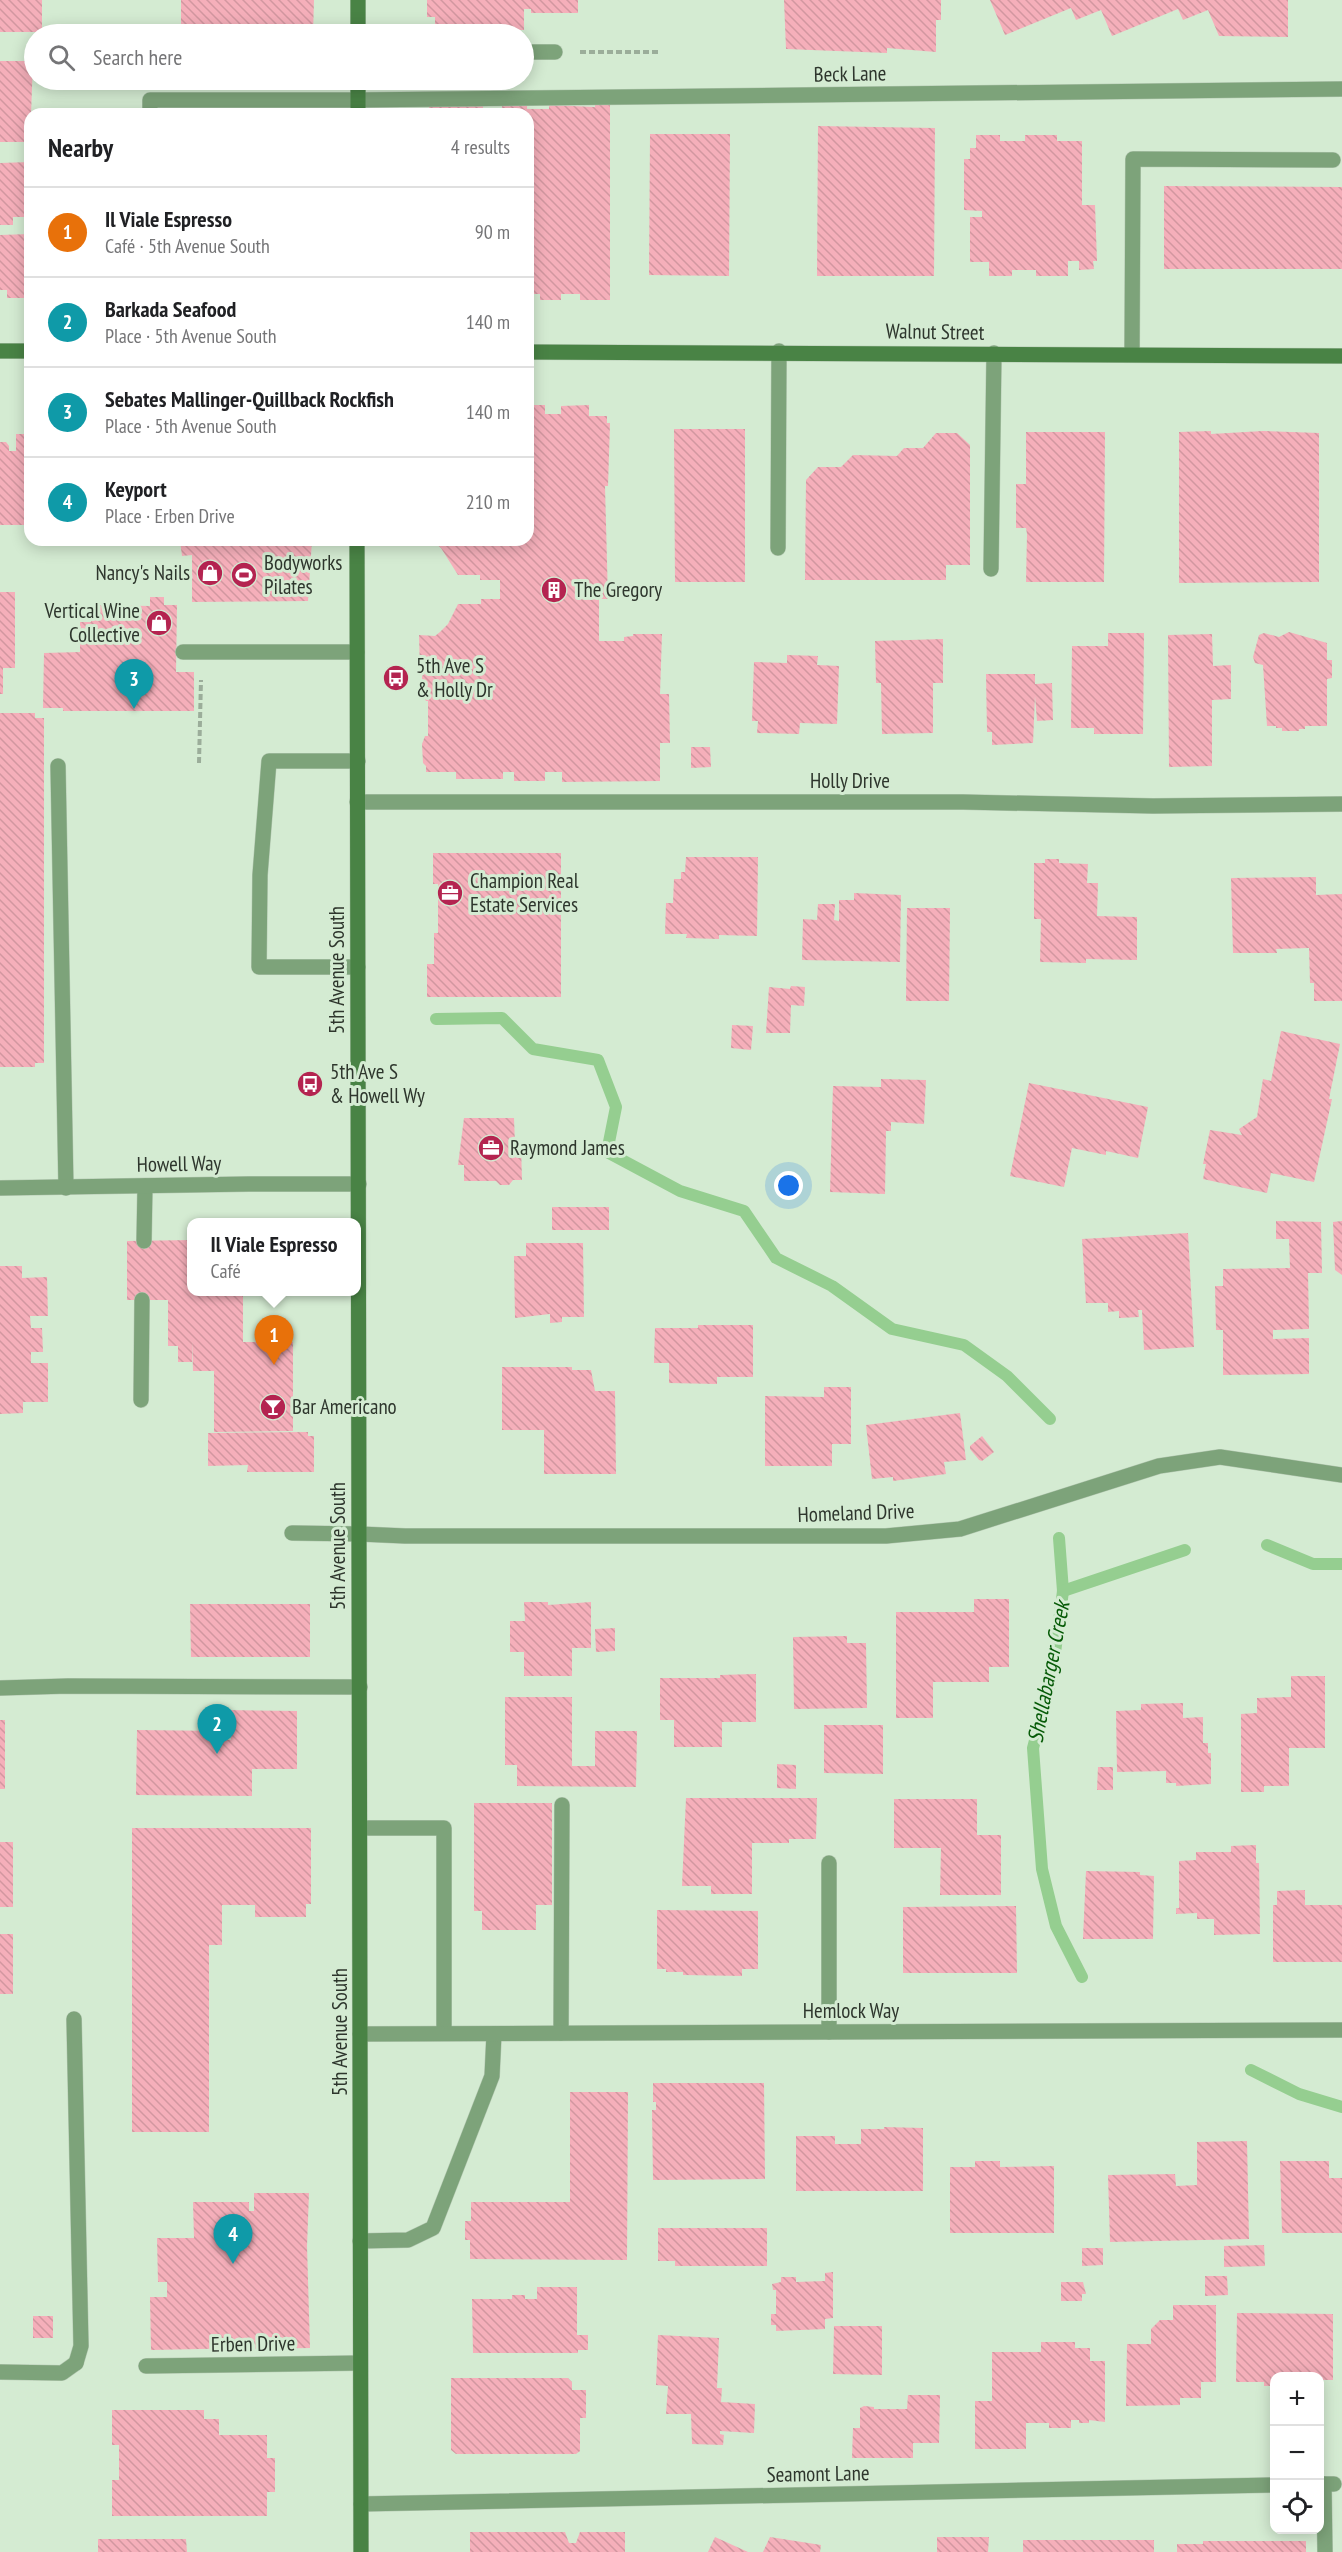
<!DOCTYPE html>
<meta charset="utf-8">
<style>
body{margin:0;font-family:"PT Sans Narrow",sans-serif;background:#f2f2f2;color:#202124}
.controls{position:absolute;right:18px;bottom:18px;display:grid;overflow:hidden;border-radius:12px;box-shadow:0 3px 15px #0003}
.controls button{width:54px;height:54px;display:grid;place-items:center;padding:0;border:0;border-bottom:2px solid #e0e0e0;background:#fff;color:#202124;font:30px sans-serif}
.you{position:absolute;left:789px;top:1186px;width:21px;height:21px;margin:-15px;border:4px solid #fff;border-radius:50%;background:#1a73e8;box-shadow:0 0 0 9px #1a73e833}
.badge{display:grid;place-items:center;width:39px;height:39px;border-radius:50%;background:#b42450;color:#fff;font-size:20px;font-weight:700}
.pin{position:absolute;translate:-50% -50px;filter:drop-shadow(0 2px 3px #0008)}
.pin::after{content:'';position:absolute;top:32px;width:21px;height:18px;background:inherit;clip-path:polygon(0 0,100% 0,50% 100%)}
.popup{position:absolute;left:187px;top:1218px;width:174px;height:78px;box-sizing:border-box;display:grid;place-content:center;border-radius:12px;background:#fff;filter:drop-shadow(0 2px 4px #0005);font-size:20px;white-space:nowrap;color:#757577}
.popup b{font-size:22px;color:#202124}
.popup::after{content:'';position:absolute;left:50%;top:100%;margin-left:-12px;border:12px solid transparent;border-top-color:#fff}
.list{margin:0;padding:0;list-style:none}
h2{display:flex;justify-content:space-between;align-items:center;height:78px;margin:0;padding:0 24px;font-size:26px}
h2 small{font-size:20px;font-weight:400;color:#757577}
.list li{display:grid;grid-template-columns:39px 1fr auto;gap:18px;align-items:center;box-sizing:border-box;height:90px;padding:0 24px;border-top:2px solid #e0e0e0}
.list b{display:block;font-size:22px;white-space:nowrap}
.list p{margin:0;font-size:20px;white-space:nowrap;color:#757577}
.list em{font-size:20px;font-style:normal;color:#757577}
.icon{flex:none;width:33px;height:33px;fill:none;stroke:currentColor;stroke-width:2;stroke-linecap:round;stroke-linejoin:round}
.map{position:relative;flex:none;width:1342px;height:2552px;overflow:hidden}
.search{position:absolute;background:#fff;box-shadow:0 3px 15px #0003;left:24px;top:24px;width:510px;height:66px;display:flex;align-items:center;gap:15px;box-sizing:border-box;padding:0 21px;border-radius:33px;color:#757577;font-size:22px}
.panel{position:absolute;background:#fff;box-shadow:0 3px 15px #0003;left:24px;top:108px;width:510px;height:438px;border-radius:18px}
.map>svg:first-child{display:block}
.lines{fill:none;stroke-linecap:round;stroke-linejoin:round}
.stream{stroke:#95ce90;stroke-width:12}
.building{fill:url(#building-back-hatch)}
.lane-casing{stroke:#b3c7b1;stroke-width:16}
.street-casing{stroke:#b3c7b1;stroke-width:16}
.secondary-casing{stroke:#b3c7b1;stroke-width:16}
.path{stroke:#9bad9a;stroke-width:4;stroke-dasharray:6 3;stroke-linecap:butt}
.lane{stroke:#7da37a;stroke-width:15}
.street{stroke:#7da37a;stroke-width:15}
.secondary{stroke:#498345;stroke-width:15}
.labels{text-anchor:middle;stroke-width:6;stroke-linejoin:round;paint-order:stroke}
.street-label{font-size:21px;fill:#2e362d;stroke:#d4ebd2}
.poi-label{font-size:21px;fill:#2e362d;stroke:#d4ebd2;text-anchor:start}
.water-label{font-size:22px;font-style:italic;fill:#065a07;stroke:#d4ebd2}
</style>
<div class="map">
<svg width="1342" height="2552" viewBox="0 0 1342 2552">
<defs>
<pattern id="building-back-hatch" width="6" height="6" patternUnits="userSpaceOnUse" patternTransform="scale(1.5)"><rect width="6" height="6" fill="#f5afba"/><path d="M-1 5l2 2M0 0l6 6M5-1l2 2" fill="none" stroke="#d297a0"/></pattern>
</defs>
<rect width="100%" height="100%" fill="#d4ebd2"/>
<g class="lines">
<g class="stream">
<path d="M436 1019 502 1018 533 1049 598 1060 616 1107 607 1152 680 1191 744 1211 776 1258 832 1286 892 1329 964 1345 1007 1376 1050 1419"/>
<path d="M1059 1538 1063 1591 1052 1676 1033 1748 1042 1869 1056 1926 1082 1977"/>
<path d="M1267 1545 1313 1564H1342"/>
<path d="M1063 1591 1185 1550"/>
<path d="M1251 2070 1299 2094 1342 2107"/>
</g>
</g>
<g class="building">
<rect x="0" y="0" width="42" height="32"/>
<path d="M181 0H314L313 34H233V30H181Z"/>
<path d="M427 0H578V13H531V9H524V30H435V17H427Z"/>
<path d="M784 0H941V20H936V52L887 48V53L786 49Z"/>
<path d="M990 0H1288V37L1219 36 1208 10 1183 20 1178 9 1112 36 1101 10 1076 20 1071 8 1005 35Z"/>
<path d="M0 61H33L30 142H0Z"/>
<path d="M595 102H610V300H580V294H561V300H540V294H528V114H429V105H483V109H502V105H527V109H549V105L595 107Z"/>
<path d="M818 126 935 128 934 276H817Z"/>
<path d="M650 134H730L729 276 649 275Z"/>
<path d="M976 135H1000V141H1025V135H1057V141H1082V205H1095L1097 261H1093L1094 269 1079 270V261H1068V276H1036V270H1012V276H989V262H970V217H982V211L964 210V159H970V148H976Z"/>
<path d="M30 162V217H13V225H0V163Z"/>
<path d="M1164 186 1342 187V269H1164Z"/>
<path d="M30 234V298H7V290H0V235Z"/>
<path d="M528 405H545V414H561V406L589 405V416H607V423H610L608 486H605L608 599H599V641H624V637L633 636V634H662L660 694H669L670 743H660V781L562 782V772H545V781H514V772H503V779H456V772H426V766L423 763 422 744 425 736H428V701H426L422 694V675L426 671H420L419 635 435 636 440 632 448 624 458 604H481V599H500V580H480V575H458L441 548 435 543 419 544V540H528Z"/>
<path d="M674 429H745V582H675Z"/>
<path d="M1211 431V434L1263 431 1319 433V582L1179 583V432Z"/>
<path d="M1026 432H1105L1104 582H1026L1027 534 1026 528H1016V484H1026Z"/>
<path d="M936 433H957L970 445V565H946V580H805L806 480 818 467H841L853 455 897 456 904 448H923Z"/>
<path d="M16 434H30V525H0V442H6L9 446V451H16Z"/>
<path d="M180 540H312L308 601 192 602V555L182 556Z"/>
<path d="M0 592H15V668H3V694H0Z"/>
<path d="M150 597H164V605H177L176 672H194V711H63V708H43L44 653 80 652V622H91V605L150 606Z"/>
<path d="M1289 632 1327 643V660H1332V678L1327 679V726H1305V729H1299V731H1282V728H1276V726H1267L1263 665 1255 663 1253 657 1259 635 1264 633 1279 637Z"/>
<path d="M1108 633H1144L1143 734H1094V728H1071L1072 646H1108Z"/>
<path d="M1212 634 1213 666 1231 665V699L1212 700V766L1169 767 1168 635Z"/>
<path d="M943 639V683H933V733L882 734 881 683H876L875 641Z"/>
<path d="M787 655 818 656 817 665 839 666 837 724 800 723 799 734 757 733 758 721H752L754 662 787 663Z"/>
<path d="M986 674H1035V684L1052 683 1053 720 1037 721 1035 696 1033 743 992 745V732H987Z"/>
<path d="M0 713H35V718H44V1063H35V1067H0Z"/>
<path d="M691 747H710L711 767 691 768Z"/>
<path d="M433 853H561V997H427V964H434V933H438V884H433Z"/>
<path d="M686 857H758L757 936 719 935V939L686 938 687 934H665L666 903H673L674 879H681V872H685Z"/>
<path d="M1045 859H1059V863L1088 864 1087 883H1098L1097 916 1137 917V960L1086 959V963L1040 962 1041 919H1034V863H1045Z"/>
<path d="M1316 877V895L1342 894V1001H1314V983H1310L1309 948 1276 949 1277 953H1233L1231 878Z"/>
<path d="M854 893 901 895 900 962 802 960 803 919 817 920 818 904H835L834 920 839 921V900H854Z"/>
<path d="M907 908H950L949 1001H906Z"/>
<path d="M791 986 805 987 804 1006 791 1005 790 1033H766L769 987 790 989Z"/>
<path d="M732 1025 753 1026 751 1050 731 1048Z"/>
<path d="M1281 1031 1340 1044 1329 1099H1332L1314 1182 1271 1173 1267 1193 1203 1179 1206 1164H1203L1210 1130 1242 1135 1239 1129 1257 1117 1263 1079 1271 1081Z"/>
<path d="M881 1079 926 1080 924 1124 891 1122V1131H886L885 1194 830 1192 833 1086 881 1087Z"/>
<path d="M1029 1083 1148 1107 1138 1158 1106 1151V1155L1072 1148 1064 1187 1010 1176Z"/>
<path d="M464 1118H514L515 1145H521L522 1180H513L509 1185H500L496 1181H464V1165H458Z"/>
<rect x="552" y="1207" width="57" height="23"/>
<path d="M1276 1221 1321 1222 1322 1273H1308L1309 1329 1273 1330V1339L1309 1338V1374L1223 1375V1330H1216L1215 1286H1223V1269L1290 1268 1289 1239H1276Z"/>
<path d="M1342 1221V1275L1335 1270 1333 1222Z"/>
<path d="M1188 1233 1194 1347 1144 1350 1142 1310H1138L1139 1317 1119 1318V1311L1108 1312V1303H1086L1082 1239Z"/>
<path d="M192 1240V1292H243V1342H293V1431L214 1432V1371H193L192 1341V1362H178V1346H168V1300H127V1241Z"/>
<path d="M526 1243H583L584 1317H562V1322L550 1323V1314L515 1318 514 1256H526Z"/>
<path d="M0 1266H22V1278L47 1277 48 1316H30L31 1328H42L43 1352H31V1363H48V1402H23V1413L0 1414Z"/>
<path d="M698 1325H753V1377H717V1384L669 1383V1363H654L655 1328H698Z"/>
<path d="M502 1367H572V1370H591L595 1391H615L616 1474H544V1430H502Z"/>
<path d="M824 1387H851V1444H832V1466H765V1396L824 1397Z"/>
<path d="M960 1413 966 1460 944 1462 946 1474 893 1481V1477L872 1479 866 1425Z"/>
<path d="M308 1432V1436H314V1472H247L248 1465 208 1466V1433Z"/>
<path d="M982 1436 994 1452 982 1461 979 1460 970 1449V1446Z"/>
<path d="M974 1599H1009V1667H989V1682H933V1718H896V1612H974Z"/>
<path d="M524 1602H548V1605L591 1602V1648H572V1676H524V1652H510V1621H525Z"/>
<path d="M190 1604H310V1657H191Z"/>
<path d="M615 1628V1651L596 1652 595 1629Z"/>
<path d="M847 1636V1643H866L867 1708 794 1709 793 1637Z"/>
<path d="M756 1674V1722H722V1747H674V1720H660V1678H720V1675Z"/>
<path d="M1291 1676H1325V1748H1289V1786H1264V1792H1241V1714L1257 1713V1698L1291 1697Z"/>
<path d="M505 1697H572V1766H595V1731H637L636 1787 517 1786V1765H505Z"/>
<path d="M1183 1703V1718L1203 1717V1743H1208V1753H1211V1784L1176 1786V1783H1166V1771L1117 1772 1116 1711 1141 1710V1704Z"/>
<path d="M226 1710 297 1711V1769H252V1796L136 1795 137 1730 223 1731V1740H231V1736L226 1735Z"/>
<rect x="0" y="1720" width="5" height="69"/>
<path d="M824 1725H883V1774L824 1773Z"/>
<path d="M777 1764 796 1765V1789L777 1788Z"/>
<path d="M1098 1767H1113V1790H1097Z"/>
<path d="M686 1798H817L816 1839H789V1843H752V1894H711V1886H682Z"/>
<path d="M894 1799H977V1835H1001V1895H940L941 1848H894Z"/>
<path d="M474 1803H552V1905H536V1930H482V1911H474Z"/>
<path d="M132 1828H311V1904H306V1917H255V1905H222V1945H209V2132H132Z"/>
<rect x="0" y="1842" width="13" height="65"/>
<path d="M1256 1845V1863H1259L1260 1934 1214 1935V1919H1197V1913L1176 1914V1908H1179V1861L1196 1860V1852H1231V1846Z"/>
<path d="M1086 1871 1140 1872V1875L1154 1876 1153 1939H1083Z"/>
<path d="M1305 1890V1905H1342V1962H1273V1905H1277V1891Z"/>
<path d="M1016 1906 1017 1973H903V1907Z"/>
<path d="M657 1910 758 1911V1969H742V1976L683 1975V1972H666V1969H657Z"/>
<rect x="0" y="1934" width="13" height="60"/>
<path d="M653 2083H764L765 2179 653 2180 652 2110H656V2102H653Z"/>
<path d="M570 2092H628L627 2260 470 2259V2240H465V2221H471V2202H570Z"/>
<path d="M884 2127 923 2128V2191H796V2136H835V2144H861V2129H884Z"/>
<path d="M1247 2141 1249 2239 1110 2242 1108 2175 1175 2174 1176 2186 1197 2185V2142Z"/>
<path d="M975 2161H1000V2167L1054 2166V2233H950V2167H975Z"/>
<path d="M1280 2161H1329V2178H1342V2233H1282Z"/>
<path d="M254 2193H309L307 2246 310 2348 255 2349V2344L250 2348 151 2350 150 2297H167V2282H158L157 2238H194L193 2202H249V2211H254Z"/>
<path d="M658 2228H767V2266H675V2261H658Z"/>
<path d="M1264 2245 1265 2266 1224 2267V2246Z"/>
<path d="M1082 2248H1103V2265L1082 2266Z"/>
<path d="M833 2272V2318L825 2319V2329L776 2331V2325H771V2314H776V2290H773L772 2284 781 2282V2277H796V2282L825 2281V2273Z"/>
<path d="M1205 2276H1227L1228 2295 1205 2296Z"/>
<path d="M1061 2282H1083L1086 2294H1082V2301H1061Z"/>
<path d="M537 2287H577V2335H588V2350H578V2353H473L472 2299H512V2295H525V2299H537Z"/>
<path d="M1173 2305H1216V2382H1201V2398H1180V2405L1126 2406 1127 2344H1151V2329L1160 2320H1173Z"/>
<path d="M1237 2313 1333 2314V2380H1320V2376H1274V2386H1264V2382H1236Z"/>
<rect x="33" y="2316" width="20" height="22"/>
<path d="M834 2326H882V2375L833 2374Z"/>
<path d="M658 2335 719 2338 717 2388H722L721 2402 755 2404 754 2433 720 2431V2434L724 2435 723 2445 692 2444 691 2414H666L668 2386 656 2385Z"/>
<path d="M1041 2342H1075V2348H1090V2361H1105V2422L1089 2420V2423H1079V2420H1071V2428H1049V2423H1026V2449H975V2401H992V2352H1041Z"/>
<path d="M451 2378H568L572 2382V2390H586V2418H580V2451L576 2454H456L451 2450Z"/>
<path d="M908 2395H940L939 2443H913V2458H852L853 2428H860V2408L864 2406 874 2407V2409H907Z"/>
<path d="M112 2410H204V2419H219V2435H267V2458H275V2492H267V2516H112V2480H119V2445H112Z"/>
<path d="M470 2532H565L569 2543H576L580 2532H625V2552H470Z"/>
<path d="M715 2537 748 2552H708Z"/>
<path d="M770 2537 821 2545 820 2552H763Z"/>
<path d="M937 2537H989L988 2552H937Z"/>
<path d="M98 2539H186L187 2552H98Z"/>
<rect x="1023" y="2540" width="131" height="12"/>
<path d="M1203 2541H1306V2552H1177V2544H1203Z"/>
</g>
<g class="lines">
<g class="lane-casing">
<g id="lane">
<path d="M524 52H555"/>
<path d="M150 114V100H358L1342 89"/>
<path d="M1132 354 1133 159 1333 160"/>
<path d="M778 548 779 351"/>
<path d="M991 569 994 353"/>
<path d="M183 652H357"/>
<path d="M358 761H269L260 875 259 967H358"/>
<path d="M58 766 66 1188"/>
<path d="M144 1241 145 1186"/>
<path d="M141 1400 142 1300"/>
<path d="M292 1533 360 1534"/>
<path d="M0 1688 68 1686 360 1687"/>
<path d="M361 1828H444V2032"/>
<path d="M829 1863V2032"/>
<path d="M74 2019 81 2346 76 2363"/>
<path d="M561 2033 562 1805"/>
<path d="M360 2241 408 2240 433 2228 492 2076 494 2034"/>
<path d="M1324 2484 1325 2552"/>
</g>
</g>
<g class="street-casing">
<g id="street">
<path d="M357 802H963L1153 806 1342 804"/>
<path d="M0 1188 249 1184H359"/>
<path d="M360 1534 405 1536H886L960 1529 1159 1466 1220 1457 1342 1475"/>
<path d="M360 2034 1342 2030"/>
<path d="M146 2366 360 2363"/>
<path d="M0 2372 62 2373 76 2363"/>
<path d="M1320 2484H1334"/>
<path d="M361 2504 1274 2485"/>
</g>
</g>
<g class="secondary-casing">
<g id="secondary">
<path d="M358 34V0"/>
<path d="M358 80V114"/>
<path d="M0 351H30"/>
<path d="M528 352 1342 356"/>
<path d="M357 540 361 2552"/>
</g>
</g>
<g class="path">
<path d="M580 52H661"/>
<path d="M199 763 201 680"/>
</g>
<use href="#lane" class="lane"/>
<use href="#street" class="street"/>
<use href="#secondary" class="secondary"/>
</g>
<defs>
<g id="shop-disc" transform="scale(1.35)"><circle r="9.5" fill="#b42450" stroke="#d4ebd2"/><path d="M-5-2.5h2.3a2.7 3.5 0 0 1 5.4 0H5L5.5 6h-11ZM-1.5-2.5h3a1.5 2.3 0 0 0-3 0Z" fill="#fff"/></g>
<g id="stadium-disc" transform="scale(1.35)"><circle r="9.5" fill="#b42450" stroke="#d4ebd2"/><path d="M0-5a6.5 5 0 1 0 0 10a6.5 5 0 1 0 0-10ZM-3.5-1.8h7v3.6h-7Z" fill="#fff"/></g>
<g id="building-disc" transform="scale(1.35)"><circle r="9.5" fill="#b42450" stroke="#d4ebd2"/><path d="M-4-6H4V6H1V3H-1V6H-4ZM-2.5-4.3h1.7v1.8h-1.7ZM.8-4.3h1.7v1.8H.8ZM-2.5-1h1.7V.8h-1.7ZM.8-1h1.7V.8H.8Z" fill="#fff"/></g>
<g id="bus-disc" transform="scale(1.35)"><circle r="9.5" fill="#b42450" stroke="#d4ebd2"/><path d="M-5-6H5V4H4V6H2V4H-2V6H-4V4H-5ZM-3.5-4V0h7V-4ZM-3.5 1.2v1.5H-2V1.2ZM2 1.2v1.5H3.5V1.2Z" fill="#fff"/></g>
<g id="office-disc" transform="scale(1.35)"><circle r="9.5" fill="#b42450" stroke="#d4ebd2"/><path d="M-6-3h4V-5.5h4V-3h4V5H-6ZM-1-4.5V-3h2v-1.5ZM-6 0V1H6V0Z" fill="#fff"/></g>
<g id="bar-disc" transform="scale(1.35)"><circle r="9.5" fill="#b42450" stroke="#d4ebd2"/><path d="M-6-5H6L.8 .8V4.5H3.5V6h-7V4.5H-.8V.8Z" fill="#fff"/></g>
</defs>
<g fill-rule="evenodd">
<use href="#shop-disc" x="210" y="573"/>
<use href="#stadium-disc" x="244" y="575"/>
<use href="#building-disc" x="554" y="590"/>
<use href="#shop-disc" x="159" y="623"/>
<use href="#bus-disc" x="396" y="678"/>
<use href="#office-disc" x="450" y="893"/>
<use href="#bus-disc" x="310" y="1084"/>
<use href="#office-disc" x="491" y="1148"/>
<use href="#bar-disc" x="273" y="1407"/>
</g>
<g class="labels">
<g class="street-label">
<text transform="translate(850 74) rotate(-1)" y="7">Beck Lane</text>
<text transform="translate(935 332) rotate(1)" y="7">Walnut Street</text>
<text x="850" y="788">Holly Drive</text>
<text transform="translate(337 970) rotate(-90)" y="7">5th Avenue South</text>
<text transform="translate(179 1164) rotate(-1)" y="7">Howell Way</text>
<text transform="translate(856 1513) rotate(-2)" y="7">Homeland Drive</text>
<text transform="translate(338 1546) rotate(-90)" y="7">5th Avenue South</text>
<text x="851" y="2018">Hemlock Way</text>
<text transform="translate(340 2032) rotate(-90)" y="7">5th Avenue South</text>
<text transform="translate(253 2344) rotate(-1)" y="7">Erben Drive</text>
<text transform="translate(818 2474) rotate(-1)" y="7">Seamont Lane</text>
</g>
<g class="poi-label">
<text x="264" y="570">Bodyworks<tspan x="264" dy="24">Pilates</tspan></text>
<text x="190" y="580" text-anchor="end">Nancy's Nails</text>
<text x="574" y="597">The Gregory</text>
<text x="140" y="618" text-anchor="end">Vertical Wine<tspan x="140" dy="24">Collective</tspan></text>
<text x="416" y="673">5th Ave S<tspan x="416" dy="24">&amp; Holly Dr</tspan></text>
<text x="470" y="888">Champion Real<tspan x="470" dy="24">Estate Services</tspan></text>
<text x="330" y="1079">5th Ave S<tspan x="330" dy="24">&amp; Howell Wy</tspan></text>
<text x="510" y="1155">Raymond James</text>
<text x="292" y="1414">Bar Americano</text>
</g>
<g class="water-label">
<text transform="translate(1048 1672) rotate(-79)" y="8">Shellabarger Creek</text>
</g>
</g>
</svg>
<div class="controls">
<button>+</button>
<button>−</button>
<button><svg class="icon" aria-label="locate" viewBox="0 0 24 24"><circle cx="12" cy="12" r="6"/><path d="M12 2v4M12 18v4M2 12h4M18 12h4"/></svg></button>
</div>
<div class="you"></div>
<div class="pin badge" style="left:274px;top:1365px;background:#e8710a">1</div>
<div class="popup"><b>Il Viale Espresso</b>Café</div>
<div class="pin badge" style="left:217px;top:1754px;background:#0f9aa8">2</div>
<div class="pin badge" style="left:134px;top:709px;background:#0f9aa8">3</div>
<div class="pin badge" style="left:233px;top:2264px;background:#0f9aa8">4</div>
<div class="search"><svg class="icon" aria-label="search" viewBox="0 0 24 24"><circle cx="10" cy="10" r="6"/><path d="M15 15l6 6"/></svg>Search here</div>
<section class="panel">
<h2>Nearby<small>4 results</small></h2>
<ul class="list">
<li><span class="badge" style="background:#e8710a">1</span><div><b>Il Viale Espresso</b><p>Café · 5th Avenue South</p></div><em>90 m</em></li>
<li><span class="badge" style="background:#0f9aa8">2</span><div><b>Barkada Seafood</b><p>Place · 5th Avenue South</p></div><em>140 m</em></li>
<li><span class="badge" style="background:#0f9aa8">3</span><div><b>Sebates Mallinger-Quillback Rockfish</b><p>Place · 5th Avenue South</p></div><em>140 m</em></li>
<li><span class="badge" style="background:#0f9aa8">4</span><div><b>Keyport</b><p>Place · Erben Drive</p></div><em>210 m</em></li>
</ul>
</section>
</div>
